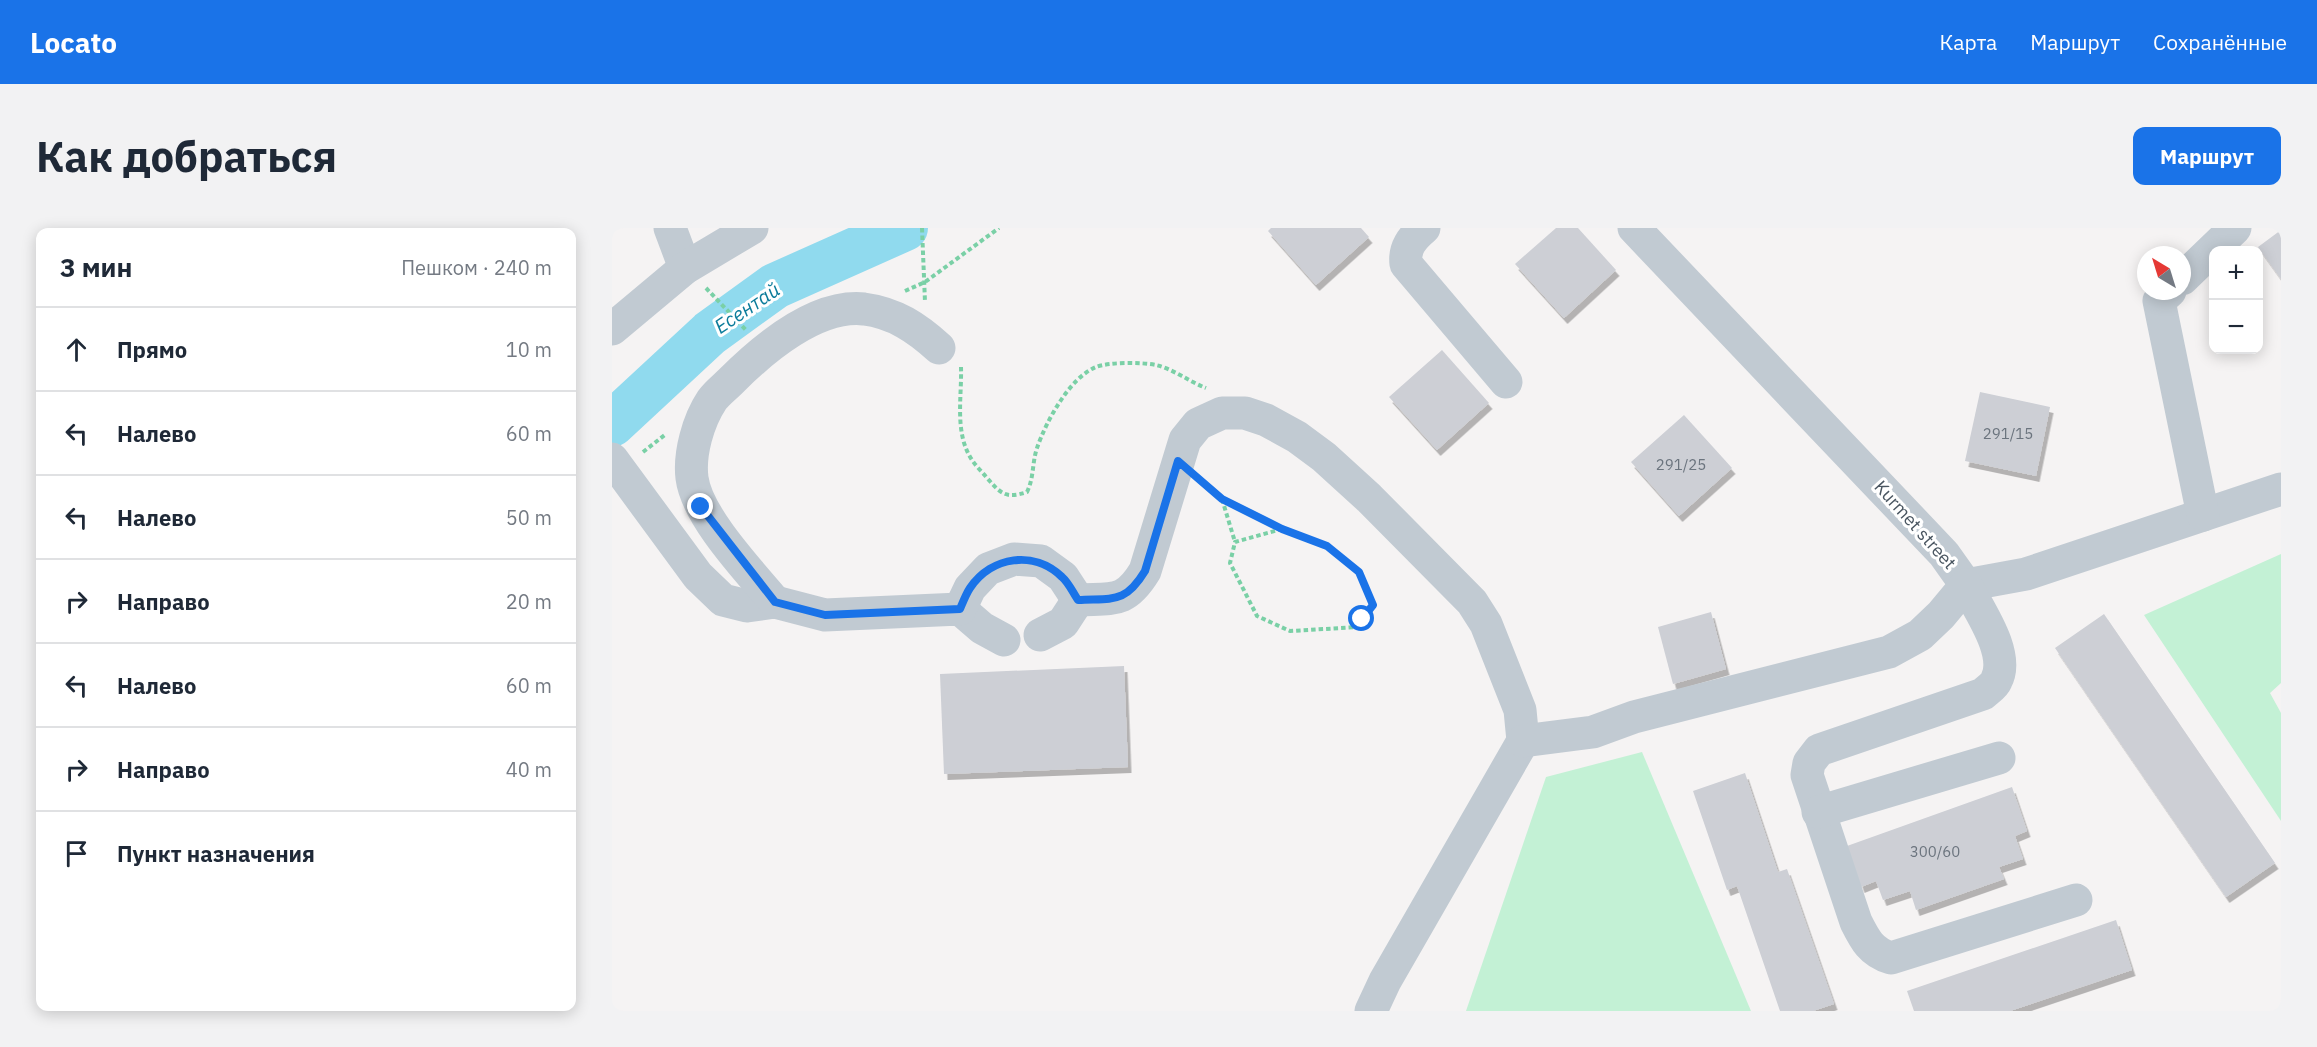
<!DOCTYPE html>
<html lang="ru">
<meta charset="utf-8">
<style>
body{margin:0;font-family:"IBM Plex Sans",sans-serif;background:#f2f2f3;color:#1f2937}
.controls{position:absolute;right:18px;top:18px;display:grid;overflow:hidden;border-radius:12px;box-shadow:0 3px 15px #0003}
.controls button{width:54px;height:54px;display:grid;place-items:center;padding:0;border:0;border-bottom:2px solid #e0e1e3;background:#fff;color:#1f2937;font:30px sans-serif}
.compass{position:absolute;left:1525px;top:18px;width:54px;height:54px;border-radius:50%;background:#fff;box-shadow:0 3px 15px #0003;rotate:322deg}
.stop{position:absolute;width:18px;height:18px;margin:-14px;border:4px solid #1a73e8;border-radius:50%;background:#fff}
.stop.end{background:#1a73e8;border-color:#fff;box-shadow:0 2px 6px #0008}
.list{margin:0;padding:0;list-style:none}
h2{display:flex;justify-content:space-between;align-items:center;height:78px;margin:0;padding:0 24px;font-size:26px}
h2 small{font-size:20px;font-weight:400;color:#747a83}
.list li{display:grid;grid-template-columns:39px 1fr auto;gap:18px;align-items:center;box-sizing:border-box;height:84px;padding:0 24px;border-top:2px solid #e0e1e3}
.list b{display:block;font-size:22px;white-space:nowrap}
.list em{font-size:20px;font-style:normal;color:#747a83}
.icon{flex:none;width:33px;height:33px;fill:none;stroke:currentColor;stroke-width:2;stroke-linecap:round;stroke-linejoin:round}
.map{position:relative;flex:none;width:1669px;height:783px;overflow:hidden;border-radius:12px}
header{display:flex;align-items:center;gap:36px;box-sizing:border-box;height:84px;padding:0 30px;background:#1a73e8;color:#fff}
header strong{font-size:28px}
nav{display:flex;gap:33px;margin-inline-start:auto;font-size:21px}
.intro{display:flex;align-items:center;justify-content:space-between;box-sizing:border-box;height:144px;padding:0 36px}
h1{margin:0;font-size:42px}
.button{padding:15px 27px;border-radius:12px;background:#1a73e8;color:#fff;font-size:21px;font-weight:700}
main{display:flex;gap:36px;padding:0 36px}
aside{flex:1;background:#fff;border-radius:12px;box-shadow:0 3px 15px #0003}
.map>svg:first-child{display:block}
.green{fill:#c3f1d5}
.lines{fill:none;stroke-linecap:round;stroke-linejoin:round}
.river{stroke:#90daee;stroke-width:46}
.building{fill:#cdcfd5;filter:url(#shadow)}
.path{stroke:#7ad0a6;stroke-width:4;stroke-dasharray:4.5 3;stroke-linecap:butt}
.minor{stroke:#c1cad2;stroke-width:33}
.route{stroke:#1a73e8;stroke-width:8}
.labels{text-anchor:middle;stroke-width:6;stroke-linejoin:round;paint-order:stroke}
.number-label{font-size:15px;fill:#6b747e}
.street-label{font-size:18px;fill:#4a5661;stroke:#fff}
.water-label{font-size:20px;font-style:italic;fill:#0c7c9b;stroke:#fff}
</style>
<header>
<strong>Locato</strong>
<nav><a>Карта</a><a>Маршрут</a><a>Сохранённые</a></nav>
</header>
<div class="intro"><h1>Как добраться</h1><a class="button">Маршрут</a></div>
<main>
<aside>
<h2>3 мин<small>Пешком · 240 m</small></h2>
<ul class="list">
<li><svg class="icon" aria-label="ahead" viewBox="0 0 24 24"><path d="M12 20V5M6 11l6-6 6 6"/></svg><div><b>Прямо</b></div><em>10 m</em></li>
<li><svg class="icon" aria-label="left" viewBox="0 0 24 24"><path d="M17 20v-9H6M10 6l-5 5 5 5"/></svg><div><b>Налево</b></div><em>60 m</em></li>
<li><svg class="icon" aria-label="left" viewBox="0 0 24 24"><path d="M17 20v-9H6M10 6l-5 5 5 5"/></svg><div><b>Налево</b></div><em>50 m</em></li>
<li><svg class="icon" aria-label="right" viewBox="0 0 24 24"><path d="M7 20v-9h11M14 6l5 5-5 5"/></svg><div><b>Направо</b></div><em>20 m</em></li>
<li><svg class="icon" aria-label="left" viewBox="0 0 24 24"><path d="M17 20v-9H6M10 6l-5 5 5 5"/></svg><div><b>Налево</b></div><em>60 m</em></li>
<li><svg class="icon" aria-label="right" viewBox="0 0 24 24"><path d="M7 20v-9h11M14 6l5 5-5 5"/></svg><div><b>Направо</b></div><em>40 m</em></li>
<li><svg class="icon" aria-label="arrive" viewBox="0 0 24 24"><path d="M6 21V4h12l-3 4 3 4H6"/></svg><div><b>Пункт назначения</b></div></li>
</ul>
</aside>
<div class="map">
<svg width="1669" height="783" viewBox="0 0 1669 783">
<defs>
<filter id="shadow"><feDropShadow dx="3.5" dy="6" stdDeviation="0" flood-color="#0004"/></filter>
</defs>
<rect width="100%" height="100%" fill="#f5f3f3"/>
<g class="green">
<path d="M1669 326V455L1658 465 1669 485V593L1532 387Z"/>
<path d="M1030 524 1139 783H854L934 549Z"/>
</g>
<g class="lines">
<path class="river" d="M0 196 98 105 163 58 293 0"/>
</g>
<g class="building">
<path d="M659 0H749L757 9 704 57 656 3Z"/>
<path d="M944 0H966L1004 42 952 90 903 36Z"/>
<path d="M1669 2V51L1646 19Z"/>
<path d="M830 122 877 175 825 222 777 169Z"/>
<path d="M1368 164 1438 179 1424 248 1353 233Z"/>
<path d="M1072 187 1120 240 1067 288 1019 234Z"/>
<path d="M1099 384 1114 441 1061 456 1046 399Z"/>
<path d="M1492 386 1663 635 1614 669 1443 420Z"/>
<path d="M512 438 516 539 332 546 328 446Z"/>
<path d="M1133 545 1166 644 1175 641 1222 776 1201 783H1168L1125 658 1115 662 1081 563Z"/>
<path d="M1400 559 1415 603 1403 608 1411 631 1387 639 1392 651 1304 682 1298 663 1271 672 1264 653 1249 659 1235 618Z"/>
<path d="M1504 692 1520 742 1398 783H1302L1295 763Z"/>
</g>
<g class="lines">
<g class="path">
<path d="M310 0 313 74"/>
<path d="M94 60 134 102"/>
<path d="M293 63 313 54 387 0"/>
<path d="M349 139C350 169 342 205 360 232 364 238 370 244 375 250 389 266 394 271 415 264 422 250 420 235 425 220 434 194 457 150 484 139 497 134 529 134 544 137 561 141 578 154 594 160"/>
<path d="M31 224 54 206"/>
<path d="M591 254 610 271 669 301"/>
<path d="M610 271 623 314"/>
<path d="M670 301 715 318 747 344 761 377 750 391 747 399 678 403 645 388 618 335 623 314Z"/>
</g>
<g class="minor">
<path d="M58 0 73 40"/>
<path d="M812 0C800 10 792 20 794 36L894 154"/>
<path d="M1022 0 1332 326 1354 357 1414 346 1669 261"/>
<path d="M1570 51 1623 0"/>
<path d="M1558 63 1547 73 1591 287"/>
<path d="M0 101 73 40 140 0"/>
<path d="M0 231 86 348 111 372 135 378 163 374 213 387 348 381 370 400 392 412"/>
<path d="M466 372C501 370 513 376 533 343L573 212 586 196 610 185H633L654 192 685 209 712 229 757 270 860 374 874 396 908 482 911 513 773 753 759 783"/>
<path d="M163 374C138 344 85 289 80 250 77 226 86 193 100 172 105 165 113 159 119 153 151 121 204 76 252 81 283 85 305 100 327 120"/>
<path d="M348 381 358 360 376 341 402 331 429 333 451 349 466 372"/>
<path d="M428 407 451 395 466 372"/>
<path d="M911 513 981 504 1022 489 1277 424 1308 407 1329 387 1354 357C1366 381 1399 426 1384 453 1382 458 1375 462 1371 466L1207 522 1197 535 1195 547 1244 694C1253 712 1259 724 1279 730L1464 672"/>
<path d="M1206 584 1387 530"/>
</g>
</g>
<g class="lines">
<path class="route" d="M89 279 163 374 213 387 348 381C351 374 354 366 358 360 380 328 422 322 450 349 457 355 461 365 466 372 501 370 513 376 533 343L566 233 610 271 670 301 715 318 747 344 761 377 750 391"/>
</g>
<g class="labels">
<g class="number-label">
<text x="1396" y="211">291/15</text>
<text x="1069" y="242">291/25</text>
<text x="1323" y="629">300/60</text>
</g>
<g class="street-label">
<text transform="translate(1303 297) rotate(48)" y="6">Kurmet street</text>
</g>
<g class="water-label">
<text transform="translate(135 80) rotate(-34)" y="7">Есентай</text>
</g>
</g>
</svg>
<div class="controls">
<button>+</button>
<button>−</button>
</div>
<svg class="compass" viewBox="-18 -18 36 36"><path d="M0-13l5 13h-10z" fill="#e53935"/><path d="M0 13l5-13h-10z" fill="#747a83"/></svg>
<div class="stop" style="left:750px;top:391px"></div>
<div class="stop end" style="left:89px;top:279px"></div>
</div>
</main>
